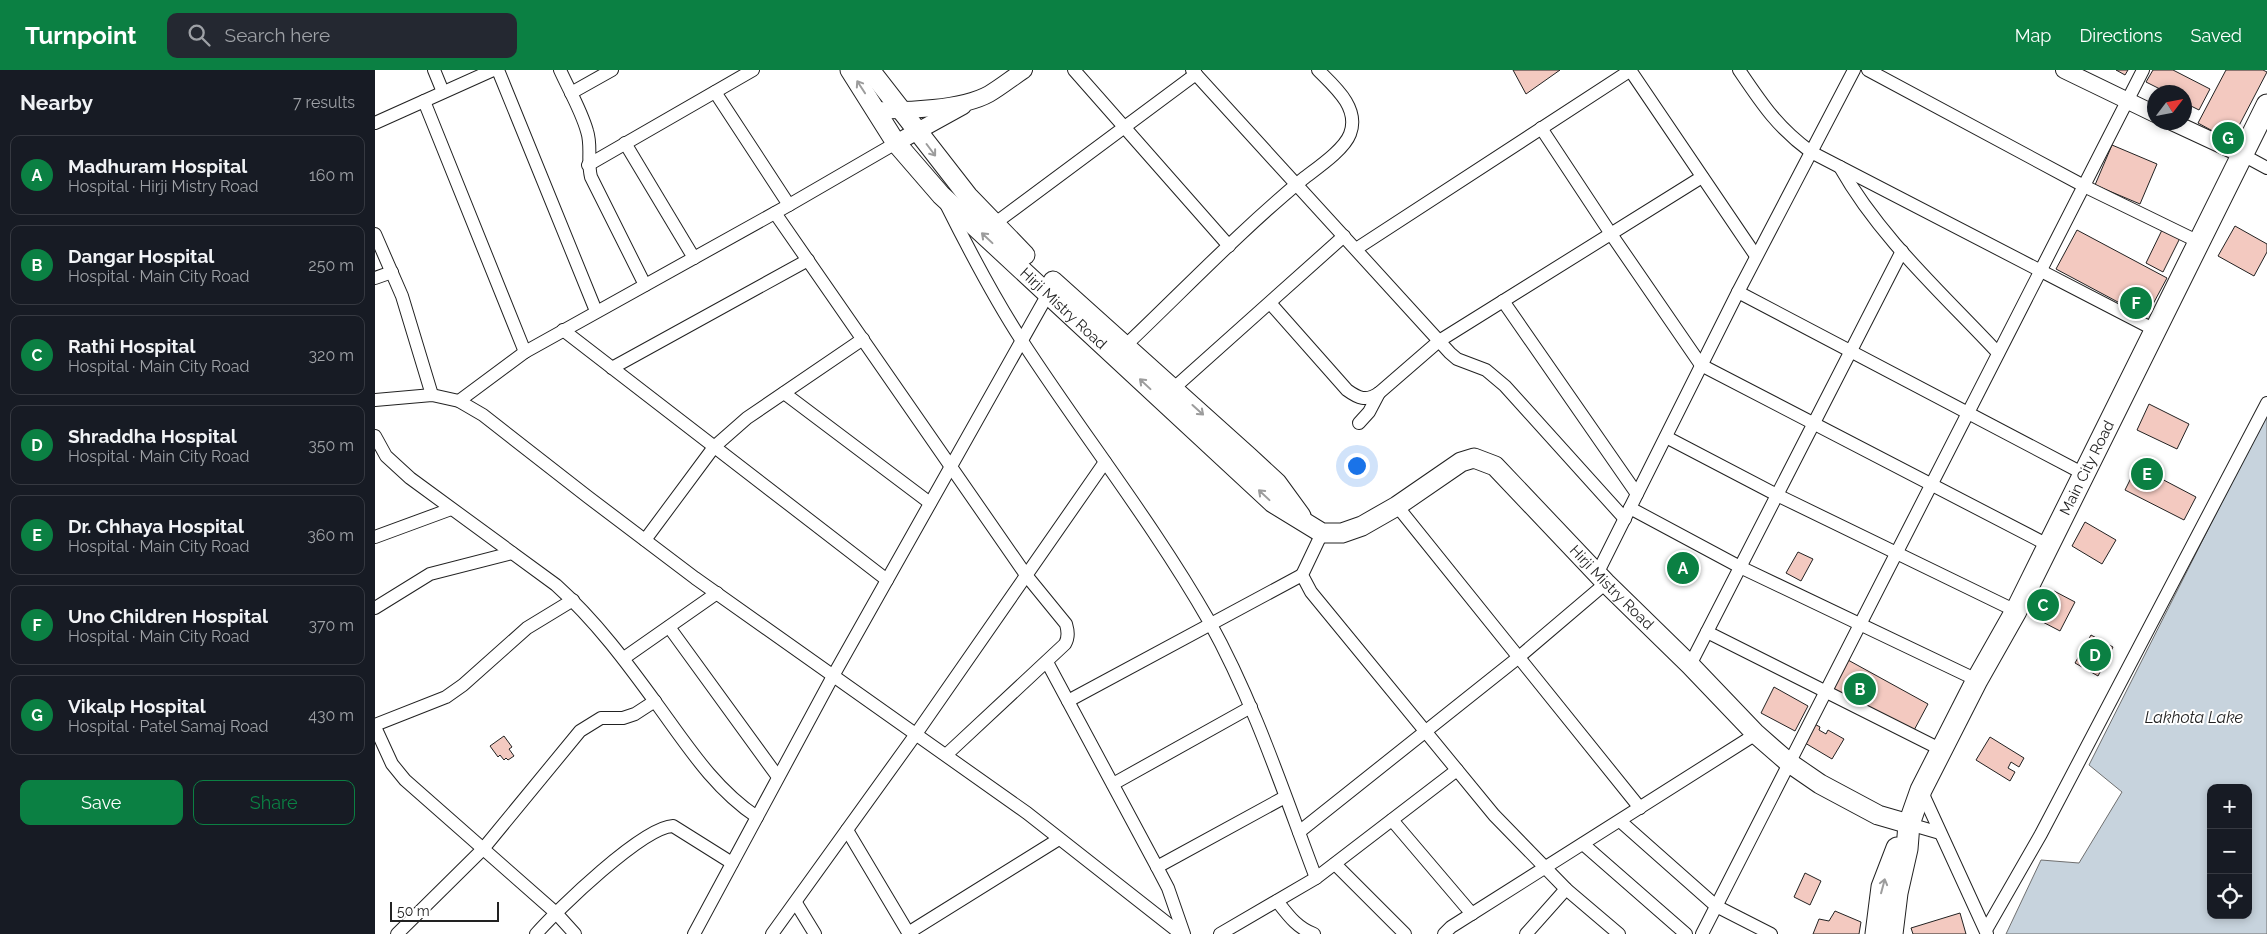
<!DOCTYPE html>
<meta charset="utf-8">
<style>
body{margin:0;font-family:Raleway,sans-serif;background:#242831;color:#f1f3f6}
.controls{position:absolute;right:15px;bottom:15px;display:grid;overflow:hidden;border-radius:10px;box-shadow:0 2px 8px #0003}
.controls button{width:45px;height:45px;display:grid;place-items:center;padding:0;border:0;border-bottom:1px solid #363941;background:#171b24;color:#f1f3f6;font:25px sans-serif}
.compass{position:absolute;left:1772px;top:15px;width:45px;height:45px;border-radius:50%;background:#171b24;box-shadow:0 2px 8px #0003;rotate:58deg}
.scale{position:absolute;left:15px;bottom:12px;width:109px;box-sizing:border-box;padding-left:5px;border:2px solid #222;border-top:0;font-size:14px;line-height:18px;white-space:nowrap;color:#222;-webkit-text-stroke:4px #fff;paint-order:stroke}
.you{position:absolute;left:981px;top:395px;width:18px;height:18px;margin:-12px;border:4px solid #fff;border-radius:50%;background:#1a73e8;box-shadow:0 0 0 8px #1a73e833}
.badge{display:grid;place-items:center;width:32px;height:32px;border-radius:50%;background:#0b8043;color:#fff;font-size:16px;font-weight:700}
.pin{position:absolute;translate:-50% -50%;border:2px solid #fff;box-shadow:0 1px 5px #0006}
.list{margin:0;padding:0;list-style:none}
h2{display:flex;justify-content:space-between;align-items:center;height:65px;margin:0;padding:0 20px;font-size:21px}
h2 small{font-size:16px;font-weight:400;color:#9ea1a6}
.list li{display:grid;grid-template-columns:32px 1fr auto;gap:15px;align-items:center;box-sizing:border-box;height:80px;margin:0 10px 10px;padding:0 10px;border:1px solid #363941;border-radius:10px}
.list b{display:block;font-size:19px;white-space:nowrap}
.list p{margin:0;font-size:16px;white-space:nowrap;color:#9ea1a6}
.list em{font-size:16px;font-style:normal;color:#9ea1a6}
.actions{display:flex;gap:10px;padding:15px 20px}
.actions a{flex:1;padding:11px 0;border:1px solid #0b8043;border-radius:10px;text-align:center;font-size:18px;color:#0b8043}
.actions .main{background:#0b8043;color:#fff}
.icon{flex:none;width:28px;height:28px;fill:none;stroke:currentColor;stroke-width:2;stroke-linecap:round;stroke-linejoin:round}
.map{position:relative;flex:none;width:1892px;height:864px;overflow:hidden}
header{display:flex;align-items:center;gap:30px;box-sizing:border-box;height:70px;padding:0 25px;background:#0b8043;color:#fff}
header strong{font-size:24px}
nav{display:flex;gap:28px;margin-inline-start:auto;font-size:18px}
.search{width:350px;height:45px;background:#242831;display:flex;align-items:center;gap:12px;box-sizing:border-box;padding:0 18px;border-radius:10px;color:#9ea1a6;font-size:19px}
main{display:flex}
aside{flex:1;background:#171b24}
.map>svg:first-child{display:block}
.water{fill:#c7d3dd;stroke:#6f6f6f;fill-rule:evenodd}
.building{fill:#f3c9c0;stroke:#222}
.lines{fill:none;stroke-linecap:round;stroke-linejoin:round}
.minor-casing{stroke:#222;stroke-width:14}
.tertiary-casing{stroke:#222;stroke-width:18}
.secondary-casing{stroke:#222;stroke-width:21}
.primary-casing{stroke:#222;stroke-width:23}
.minor{stroke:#fff;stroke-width:12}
.tertiary{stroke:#fff;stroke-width:16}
.secondary{stroke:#fff;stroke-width:19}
.primary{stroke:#fff;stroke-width:21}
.oneway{stroke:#9c9c9c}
.labels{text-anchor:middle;stroke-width:4;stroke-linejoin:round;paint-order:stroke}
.street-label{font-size:15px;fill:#222;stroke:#fff}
.water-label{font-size:16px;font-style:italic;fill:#222;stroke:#fff}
</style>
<header>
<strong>Turnpoint</strong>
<div class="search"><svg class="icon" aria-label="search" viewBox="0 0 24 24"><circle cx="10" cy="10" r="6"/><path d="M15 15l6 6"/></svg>Search here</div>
<nav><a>Map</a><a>Directions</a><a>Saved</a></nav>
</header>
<main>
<aside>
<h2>Nearby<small>7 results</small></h2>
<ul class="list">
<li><span class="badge">A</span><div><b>Madhuram Hospital</b><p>Hospital · Hirji Mistry Road</p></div><em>160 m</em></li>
<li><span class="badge">B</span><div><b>Dangar Hospital</b><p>Hospital · Main City Road</p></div><em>250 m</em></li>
<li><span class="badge">C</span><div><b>Rathi Hospital</b><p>Hospital · Main City Road</p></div><em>320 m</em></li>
<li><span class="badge">D</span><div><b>Shraddha Hospital</b><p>Hospital · Main City Road</p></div><em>350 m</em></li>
<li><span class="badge">E</span><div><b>Dr. Chhaya Hospital</b><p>Hospital · Main City Road</p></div><em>360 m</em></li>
<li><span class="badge">F</span><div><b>Uno Children Hospital</b><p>Hospital · Main City Road</p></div><em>370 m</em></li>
<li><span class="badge">G</span><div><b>Vikalp Hospital</b><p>Hospital · Patel Samaj Road</p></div><em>430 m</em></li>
</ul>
<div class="actions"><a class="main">Save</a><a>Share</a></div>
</aside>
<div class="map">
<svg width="1892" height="864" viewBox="0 0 1892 864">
<rect width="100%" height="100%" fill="#fff"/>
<path class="water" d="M1892 343V864H1631L1666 790 1704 793 1747 722 1714 695ZM1836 718H1873V845H1836Z"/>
<g class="building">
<path d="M1138 0H1185L1151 24Z"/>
<path d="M1741 0H1753L1750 5Z"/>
<path d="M1778 0H1798L1835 19 1824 40 1810 33V22H1791L1771 12Z"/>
<path d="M1851 0H1888L1892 2 1856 71 1823 53Z"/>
<path d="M1737 75 1782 94 1765 134 1720 115Z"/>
<path d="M1860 156 1892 174V182L1879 206 1843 186Z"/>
<path d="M1702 160 1792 208 1771 247 1681 199Z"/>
<path d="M1787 160 1805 168 1788 202 1771 193Z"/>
<path d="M1774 334 1814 354 1802 379 1762 360Z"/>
<path d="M1762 396 1821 427 1809 450 1750 420Z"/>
<path d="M1710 452 1741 470 1727 494 1697 476Z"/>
<path d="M1423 482 1438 489 1426 511 1411 503Z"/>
<path d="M1679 521 1700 532 1685 561 1660 548 1664 539 1658 536 1666 522 1675 527Z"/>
<path d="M1716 565 1738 577 1723 606 1700 593Z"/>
<path d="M1473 590 1553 634 1537 664 1457 620Z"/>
<path d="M1399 617 1433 636 1420 661 1386 643Z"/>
<path d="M1436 652 1445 657 1444 660 1451 664 1453 660 1469 669 1457 689 1425 670Z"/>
<path d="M129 666 137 677 134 679 139 686 133 690 131 688 129 690 125 685 123 687 115 676Z"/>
<path d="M1615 667 1649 688 1644 697 1636 692 1633 698 1640 702 1635 711 1601 690Z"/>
<path d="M1430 803 1446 811 1435 835 1419 827Z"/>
<path d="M1460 841 1486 852 1484 864H1438L1444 849 1454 851Z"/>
<path d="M1585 843 1591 864H1538L1536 858Z"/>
</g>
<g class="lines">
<g class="minor-casing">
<g id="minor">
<path d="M59 0 68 22"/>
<path d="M123 0 221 241"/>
<path d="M185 0C194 20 206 40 212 61 217 76 212 91 216 107L270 215"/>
<path d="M699 0 854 176"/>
<path d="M817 0 1075 283 1082 289 1111 300 1130 316 1250 449"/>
<path d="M1255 0 1381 186"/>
<path d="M1364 0C1387 34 1402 57 1436 82L1780 260"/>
<path d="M1493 0 1709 116 1824 172"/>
<path d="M340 22 414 135"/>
<path d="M196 23 237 0"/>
<path d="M49 31 150 282"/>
<path d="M0 53 118 0"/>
<path d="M1166 58 1236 164 1326 295 1673 475"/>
<path d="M250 73 319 188"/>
<path d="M1868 85 1892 98"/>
<path d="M213 95 378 0"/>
<path d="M1465 97C1505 168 1568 224 1623 283"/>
<path d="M572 136C595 182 619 228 647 271 708 365 778 453 834 551 879 632 908 721 941 808"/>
<path d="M400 143 651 505 691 554C693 561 694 567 690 574L571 685"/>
<path d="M619 154 821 4"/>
<path d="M0 164 27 226 57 325"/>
<path d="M981 179 1256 0"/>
<path d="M0 208 17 202"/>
<path d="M1363 222 1709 404"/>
<path d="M1128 231 1262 424"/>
<path d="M895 233 972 320C983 328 991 332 1004 323L1064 271 1327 107"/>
<path d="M188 260 512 510"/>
<path d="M750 276C809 220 866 160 928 109 942 98 969 80 975 64 985 38 960 17 943 0"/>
<path d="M237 298 433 190"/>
<path d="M799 318 969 166"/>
<path d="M409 323 555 433"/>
<path d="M0 330 57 325 84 331 108 345 213 427 320 508 652 743 806 864"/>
<path d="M84 331 150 282 414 135 521 73"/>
<path d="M984 353 994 342 1004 323"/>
<path d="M0 366 11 386 35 408 181 515C221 551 252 593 284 637 313 677 340 719 382 747"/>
<path d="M1291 367 1402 425 1641 541"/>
<path d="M1022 436 1265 738"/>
<path d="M1255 438 1365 497 1602 610"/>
<path d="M947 463 927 505 936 522 1119 745 1191 819 1244 864"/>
<path d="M0 467 76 439"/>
<path d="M270 470 339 377 372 348 488 269"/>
<path d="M1222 504 1363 222 1479 0"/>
<path d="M0 538 55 504 137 483"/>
<path d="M294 557 403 707"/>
<path d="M1332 562 1567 680"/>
<path d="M249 588 342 523"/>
<path d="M672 592 782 797 793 818 809 864"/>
<path d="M1315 595 1527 181"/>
<path d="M693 631 927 505"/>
<path d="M0 655 71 627 88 615 152 558 198 530"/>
<path d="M0 657 17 694 30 710 181 843 200 864"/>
<path d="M738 714 876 637"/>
<path d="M1546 720 1612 864"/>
<path d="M1017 750 1097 844"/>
<path d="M1245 751 1341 836 1396 864"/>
<path d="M1534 754 1565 763"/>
<path d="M472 760 534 864"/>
<path d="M924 762 1144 587 1231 513"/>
<path d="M1208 774 1311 864"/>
<path d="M960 794 1030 864"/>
<path d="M782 797 910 727"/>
<path d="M902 831C913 845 922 858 939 864"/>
<path d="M421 833 440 864"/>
<path d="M1611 860 1666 764 1892 333"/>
<path d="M533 863 684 769"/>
<path d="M22 864 108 779 205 661 226 648H248L260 644 280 631"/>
<path d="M161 864C183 839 268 757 298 756L357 793"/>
<path d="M319 864 458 606 673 224"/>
<path d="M397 864 541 664 730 392"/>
<path d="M845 864 941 808 1082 700"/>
<path d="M1069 864 1076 857 1381 664"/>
<path d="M1151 864 1191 819"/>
<path d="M1327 864 1768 0"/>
</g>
</g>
<g class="tertiary-casing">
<g id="tertiary">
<path d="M1689 0 1780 44"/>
<path d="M500 40C531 41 587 39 614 24 626 17 637 8 649 0"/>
<path d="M1797 52 1868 85"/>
<path d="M521 73 588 36"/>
</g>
</g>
<g class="secondary-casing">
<g id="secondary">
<path id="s1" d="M475 0 521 73 566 125 898 433 947 463H967L987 456 1022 436 1086 392 1099 388 1120 396 1231 513 1315 595 1381 664 1413 692 1445 714 1503 745 1534 754"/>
<path d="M495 0 593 126 650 185"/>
<path d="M678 211 874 387 902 413 926 446"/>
</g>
</g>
<g class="primary-casing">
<g id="primary">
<path d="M1501 864 1507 817 1522 778"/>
<path id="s2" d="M1517 864 1522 823 1532 779 1534 754 1546 720 1602 610 1641 541 1892 35"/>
</g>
</g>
<use href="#minor" class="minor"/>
<use href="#tertiary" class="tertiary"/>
<use href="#secondary" class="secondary"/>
<use href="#primary" class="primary"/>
</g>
<defs><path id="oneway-shaft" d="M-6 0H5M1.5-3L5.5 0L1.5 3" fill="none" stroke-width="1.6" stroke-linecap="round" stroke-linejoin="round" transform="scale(1.25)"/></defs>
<g class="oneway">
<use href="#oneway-shaft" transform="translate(486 17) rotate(-123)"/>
<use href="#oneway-shaft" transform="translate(556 80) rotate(53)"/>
<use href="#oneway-shaft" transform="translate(612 168) rotate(-137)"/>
<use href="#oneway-shaft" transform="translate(770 314) rotate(-137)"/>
<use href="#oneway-shaft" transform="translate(823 340) rotate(42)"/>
<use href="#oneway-shaft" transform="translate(889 425) rotate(-137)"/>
<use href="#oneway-shaft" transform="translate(1508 816) rotate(-75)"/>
</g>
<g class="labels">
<g class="street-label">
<text dy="5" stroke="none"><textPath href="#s1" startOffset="322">Hirji Mistry Road</textPath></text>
<text dy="5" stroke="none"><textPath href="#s2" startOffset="510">Main City Road</textPath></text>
<text dy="5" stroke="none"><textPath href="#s1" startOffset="1029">Hirji Mistry Road</textPath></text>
</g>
<g class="water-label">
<text x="1819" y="653">Lakhota Lake</text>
</g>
</g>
</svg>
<div class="controls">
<button>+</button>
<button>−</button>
<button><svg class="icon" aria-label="locate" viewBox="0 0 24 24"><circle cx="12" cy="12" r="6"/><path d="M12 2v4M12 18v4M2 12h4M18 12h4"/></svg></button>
</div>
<svg class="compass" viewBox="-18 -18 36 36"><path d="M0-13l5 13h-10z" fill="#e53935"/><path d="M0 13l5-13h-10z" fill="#9ea1a6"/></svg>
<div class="scale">50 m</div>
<div class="you"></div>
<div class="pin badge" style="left:1308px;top:498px">A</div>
<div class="pin badge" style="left:1485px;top:619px">B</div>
<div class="pin badge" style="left:1668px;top:535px">C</div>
<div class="pin badge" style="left:1720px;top:585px">D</div>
<div class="pin badge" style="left:1772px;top:404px">E</div>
<div class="pin badge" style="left:1761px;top:233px">F</div>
<div class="pin badge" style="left:1853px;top:68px">G</div>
</div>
</main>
